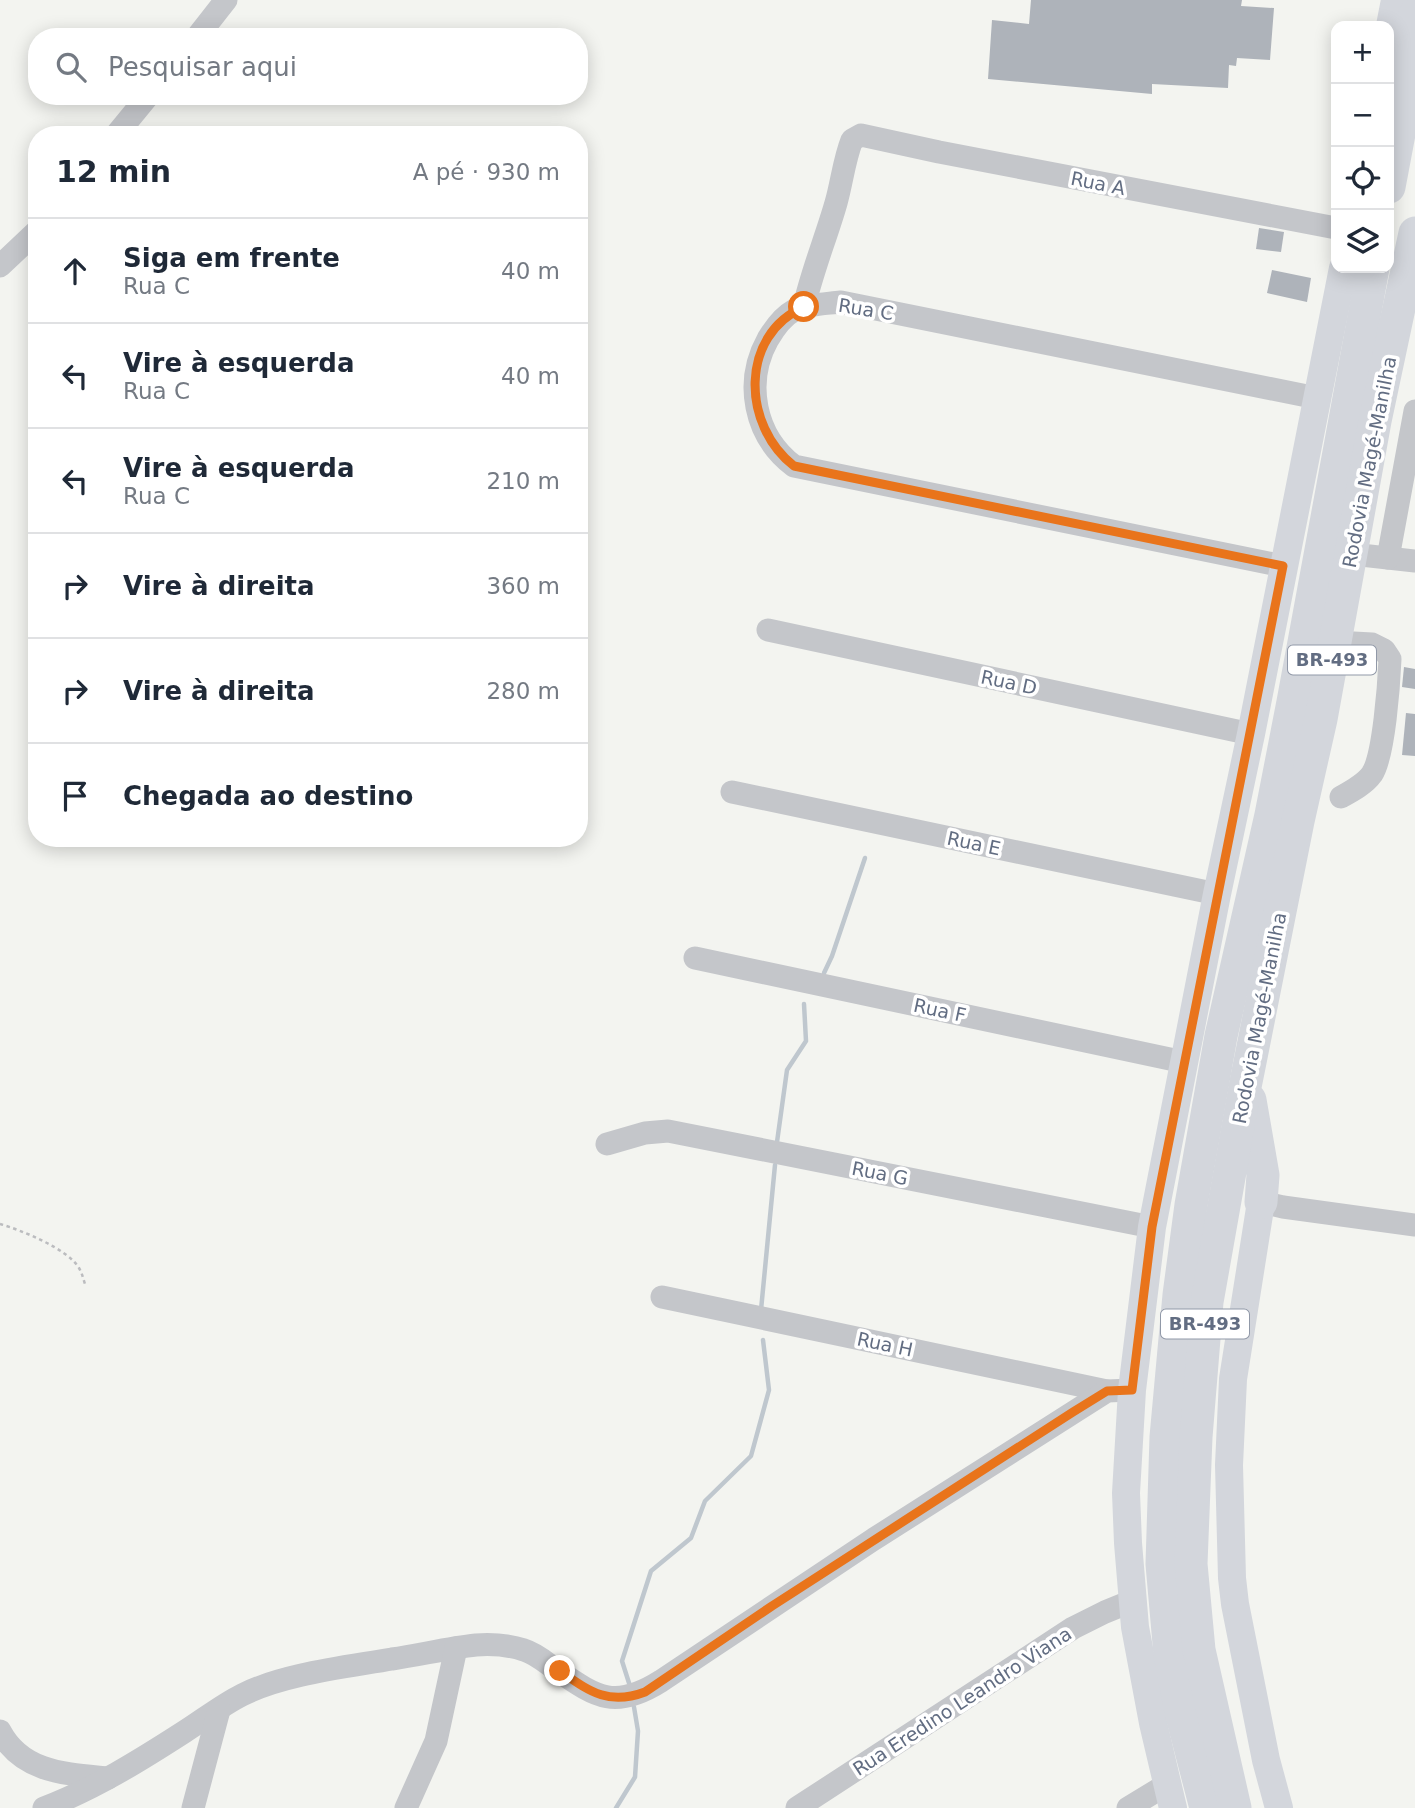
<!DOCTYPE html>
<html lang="pt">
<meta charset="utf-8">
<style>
body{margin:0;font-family:"DejaVu Sans",sans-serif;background:#f6f6f7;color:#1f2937}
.controls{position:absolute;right:21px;top:21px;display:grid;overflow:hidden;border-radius:14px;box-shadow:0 4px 18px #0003}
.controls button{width:63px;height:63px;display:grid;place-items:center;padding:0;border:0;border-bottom:2px solid #e0e1e3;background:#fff;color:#1f2937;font:35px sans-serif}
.stop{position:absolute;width:21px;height:21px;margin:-16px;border:5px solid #e9741b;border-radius:50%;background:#fff}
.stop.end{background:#e9741b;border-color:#fff;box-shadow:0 2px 7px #0008}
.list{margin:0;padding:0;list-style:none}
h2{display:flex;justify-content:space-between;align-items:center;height:91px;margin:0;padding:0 28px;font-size:30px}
h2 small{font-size:23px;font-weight:400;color:#747a83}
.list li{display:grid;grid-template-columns:46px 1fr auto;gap:21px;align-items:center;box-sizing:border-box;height:105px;padding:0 28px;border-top:2px solid #e0e1e3}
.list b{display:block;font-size:26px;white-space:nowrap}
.list p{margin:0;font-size:23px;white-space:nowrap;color:#747a83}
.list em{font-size:23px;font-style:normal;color:#747a83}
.icon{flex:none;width:38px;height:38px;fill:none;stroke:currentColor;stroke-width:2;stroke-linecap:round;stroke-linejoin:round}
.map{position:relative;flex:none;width:1415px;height:1808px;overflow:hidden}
.search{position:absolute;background:#fff;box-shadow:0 4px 18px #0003;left:28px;top:28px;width:560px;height:77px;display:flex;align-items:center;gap:18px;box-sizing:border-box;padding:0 24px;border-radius:28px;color:#747a83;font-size:26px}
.panel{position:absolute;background:#fff;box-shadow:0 4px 18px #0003;left:28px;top:126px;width:560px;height:721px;border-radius:28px}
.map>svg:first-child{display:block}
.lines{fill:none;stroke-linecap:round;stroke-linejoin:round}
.stream{stroke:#bfc7ce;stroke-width:4.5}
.building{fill:#aeb3ba}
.path{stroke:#bbbcbf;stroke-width:2.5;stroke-dasharray:3.5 3.5;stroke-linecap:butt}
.minor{stroke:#c4c6ca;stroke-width:23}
.major{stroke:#d3d6dc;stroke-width:28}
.highway{stroke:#d3d6dc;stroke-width:33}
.route{stroke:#e9741b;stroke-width:9}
.labels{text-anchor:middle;stroke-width:7;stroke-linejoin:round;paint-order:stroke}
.shield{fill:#fff;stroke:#9199a8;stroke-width:2}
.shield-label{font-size:18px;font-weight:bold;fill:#626d82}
.street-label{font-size:19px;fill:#626d82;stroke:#fff}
</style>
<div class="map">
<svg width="1415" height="1808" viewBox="0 0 1415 1808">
<rect width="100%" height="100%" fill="#f3f4f0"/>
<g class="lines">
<g class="stream">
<path d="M824 973 832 956 865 858"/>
<path d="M777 1142 787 1070 806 1041 804 1004"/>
<path d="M761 1310 775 1165"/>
<path d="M629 1683 622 1661 651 1571 691 1538 705 1501 751 1456 769 1390 763 1340"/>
<path d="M616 1808 635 1777 638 1731 634 1707"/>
</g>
</g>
<g class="building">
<path d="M1031 0H1242L1241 6 1274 8 1270 60 1237 58 1236 66 1229 65 1228 88 1152 84V94L988 79 992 20 1029 24Z"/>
<path d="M1259 228 1284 232 1281 252 1256 249Z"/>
<path d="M1272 270 1311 278 1307 302 1267 293Z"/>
<path d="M1404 667 1415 669V689L1402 687Z"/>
<path d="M1406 713 1415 714V756L1402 755Z"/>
</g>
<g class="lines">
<path class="path" d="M0 1224C21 1230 68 1249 79 1268 82 1273 83 1278 85 1284"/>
<g class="minor">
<path d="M197 37 226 0"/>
<path d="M116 135 148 96"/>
<path d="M0 266 37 231"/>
<path d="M804 307C812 271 826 238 836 203 842 182 844 160 852 140L861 135 939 152 1336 228"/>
<path d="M1352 554 1415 561"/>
<path d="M1388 558 1415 411"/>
<path d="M1283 566 794 466C754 436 744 382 768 339 774 329 782 317 793 311 807 304 825 304 841 302L1317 398"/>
<path d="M768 630 1251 734"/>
<path d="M1335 642 1372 644 1384 650 1390 659C1389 683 1384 756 1372 774 1365 784 1352 791 1341 797"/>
<path d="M732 792 1217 894"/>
<path d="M695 958 1184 1062"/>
<path d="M607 1144 645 1133 668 1131 1152 1227"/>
<path d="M1261 1202 1283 1207 1415 1225"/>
<path d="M662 1297 1107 1391"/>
<path d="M0 1731C22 1773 67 1774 108 1778"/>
<path d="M44 1808C94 1789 139 1761 184 1732 203 1720 222 1705 242 1695 283 1674 347 1667 392 1659 420 1655 448 1648 476 1645 491 1644 509 1645 524 1650 534 1653 543 1660 551 1666 594 1695 612 1712 661 1681L874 1539 1107 1391 1132 1390"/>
<path d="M193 1808 219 1710"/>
<path d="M406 1808 436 1741 456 1648"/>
<path d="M797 1808 1073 1628 1105 1612 1132 1601"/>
<path d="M1128 1808 1166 1785"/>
</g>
<g class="major">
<path d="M1389 31 1395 0"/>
<path d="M1261 1202 1233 1379 1229 1465 1232 1578 1235 1604 1266 1760 1279 1808"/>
<path d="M1173 1808 1153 1723 1135 1627 1128 1543 1126 1493 1132 1390 1152 1227 1217 894 1251 734 1343 268"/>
</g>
<g class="highway">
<path d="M1395 69 1415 15"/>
<path d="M1389 187 1415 49"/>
<path d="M1250 1100 1263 1175 1261 1202"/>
<path d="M1206 1808 1181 1712 1170 1655 1162 1564 1166 1437 1179 1295 1191 1205 1221 1036 1271 815 1293 702 1373 268"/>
<path d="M1235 1808 1199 1650 1191 1564 1196 1437 1207 1302 1245 1087 1298 821 1321 719 1375 421 1415 233"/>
</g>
</g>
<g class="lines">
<path class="route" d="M560 1671C589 1691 608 1706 645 1692L772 1606 1073 1412 1107 1391 1132 1390 1152 1227 1283 566 794 466C742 426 739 335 804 307"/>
</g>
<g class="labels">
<g class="shield">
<rect x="1288" y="645.5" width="88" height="29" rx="5"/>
<rect x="1161" y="1309.5" width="88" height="29" rx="5"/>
</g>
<g class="shield-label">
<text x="1332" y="666">BR-493</text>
<text x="1205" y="1330">BR-493</text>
</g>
<g class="street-label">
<text transform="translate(1098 183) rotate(11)" y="7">Rua A</text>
<text transform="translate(866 309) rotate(9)" y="7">Rua C</text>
<text transform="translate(1369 462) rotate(-79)" y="7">Rodovia Magé-Manilha</text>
<text transform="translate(1009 682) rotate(12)" y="7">Rua D</text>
<text transform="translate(974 843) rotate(12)" y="7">Rua E</text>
<text transform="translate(940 1010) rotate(12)" y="7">Rua F</text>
<text transform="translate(1259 1018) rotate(-79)" y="7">Rodovia Magé-Manilha</text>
<text transform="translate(880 1173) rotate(11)" y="7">Rua G</text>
<text transform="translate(885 1344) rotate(12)" y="7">Rua H</text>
<text transform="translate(962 1701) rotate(-33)" y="7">Rua Eredino Leandro Viana</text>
</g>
</g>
</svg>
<div class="controls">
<button>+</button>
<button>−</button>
<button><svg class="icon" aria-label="locate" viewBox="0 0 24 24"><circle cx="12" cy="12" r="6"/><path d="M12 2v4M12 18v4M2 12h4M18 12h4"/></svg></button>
<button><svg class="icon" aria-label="layers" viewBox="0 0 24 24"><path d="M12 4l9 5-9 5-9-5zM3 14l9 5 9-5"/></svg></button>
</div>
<div class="stop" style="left:804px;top:307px"></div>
<div class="stop end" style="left:560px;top:1671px"></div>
<div class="search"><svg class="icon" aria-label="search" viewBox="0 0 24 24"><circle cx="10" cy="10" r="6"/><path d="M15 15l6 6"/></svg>Pesquisar aqui</div>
<section class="panel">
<h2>12 min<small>A pé · 930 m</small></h2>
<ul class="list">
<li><svg class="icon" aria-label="ahead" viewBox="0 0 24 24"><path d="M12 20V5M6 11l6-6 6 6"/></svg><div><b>Siga em frente</b><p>Rua C</p></div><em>40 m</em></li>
<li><svg class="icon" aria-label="left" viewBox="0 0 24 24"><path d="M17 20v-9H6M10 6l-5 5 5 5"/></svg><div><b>Vire à esquerda</b><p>Rua C</p></div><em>40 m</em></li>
<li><svg class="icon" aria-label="left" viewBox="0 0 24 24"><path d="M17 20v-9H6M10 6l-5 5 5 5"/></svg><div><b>Vire à esquerda</b><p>Rua C</p></div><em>210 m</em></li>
<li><svg class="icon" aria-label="right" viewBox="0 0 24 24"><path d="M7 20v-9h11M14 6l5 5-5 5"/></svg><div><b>Vire à direita</b></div><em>360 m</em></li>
<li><svg class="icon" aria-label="right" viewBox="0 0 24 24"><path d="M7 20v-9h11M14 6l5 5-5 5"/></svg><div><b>Vire à direita</b></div><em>280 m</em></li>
<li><svg class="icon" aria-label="arrive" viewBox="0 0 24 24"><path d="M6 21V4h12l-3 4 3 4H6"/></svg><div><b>Chegada ao destino</b></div></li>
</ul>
</section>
</div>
